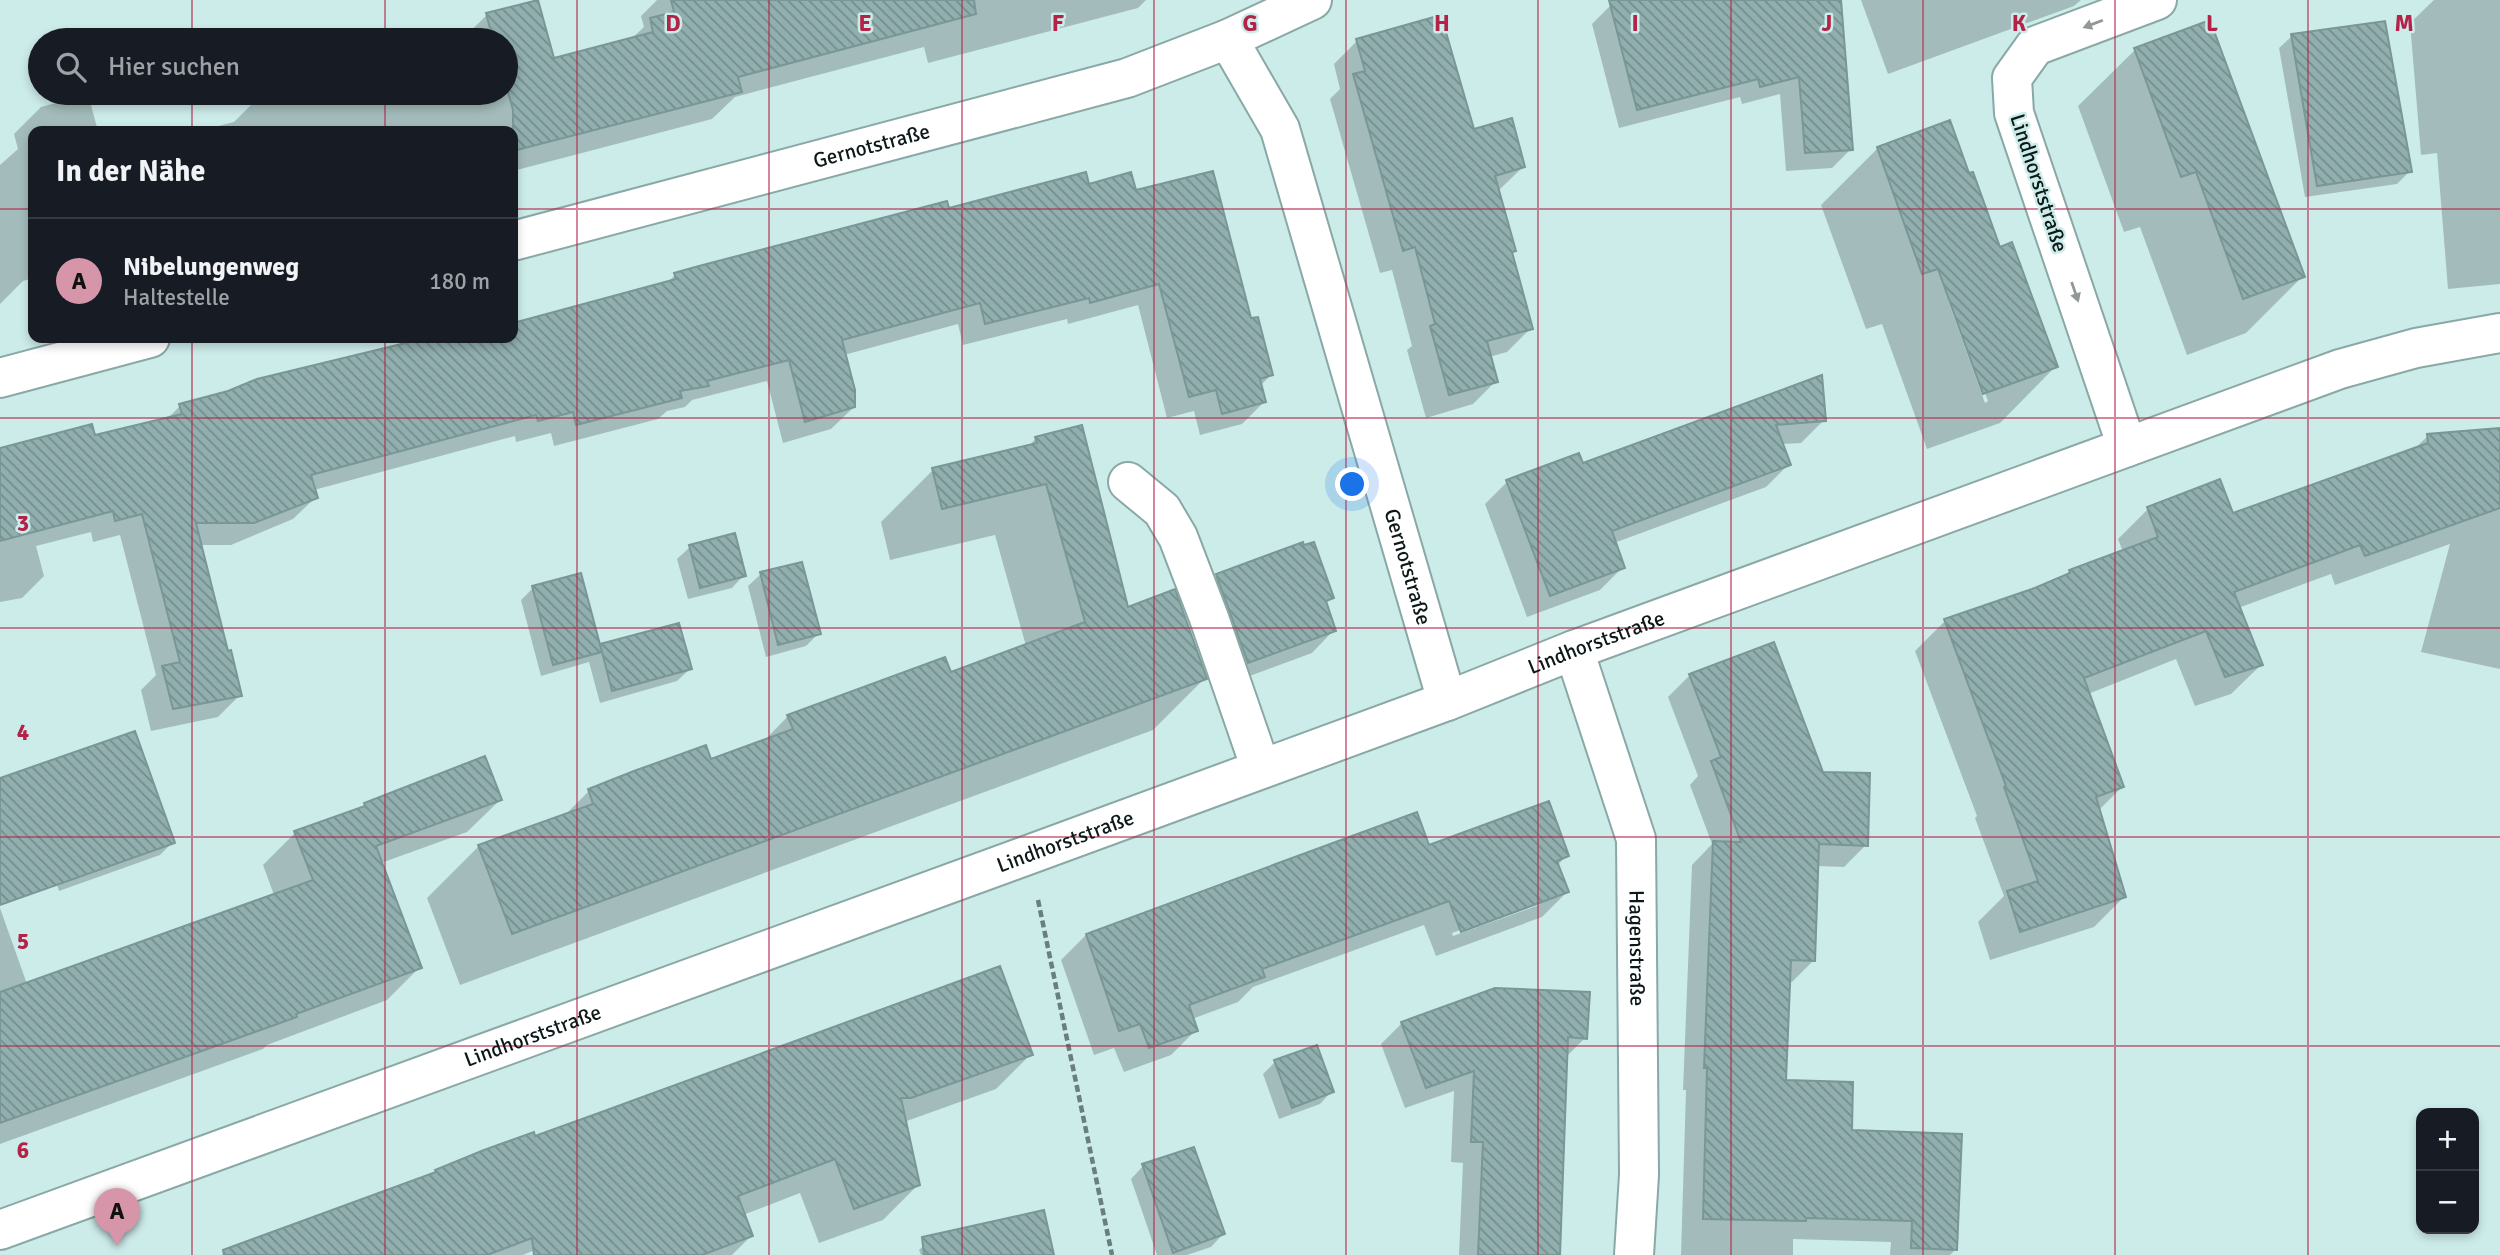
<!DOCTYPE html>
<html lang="de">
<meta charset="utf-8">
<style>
body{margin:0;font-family:Signika,sans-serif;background:#20242c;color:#f1f3f6}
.controls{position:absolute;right:21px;bottom:21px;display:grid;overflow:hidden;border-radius:14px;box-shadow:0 4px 10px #0003}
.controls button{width:63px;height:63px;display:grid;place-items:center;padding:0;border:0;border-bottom:2px solid #363941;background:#171b24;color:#f1f3f6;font:35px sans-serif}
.you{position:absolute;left:1353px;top:485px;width:24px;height:24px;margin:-18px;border:5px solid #fff;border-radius:50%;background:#1a73e8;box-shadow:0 0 0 10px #1a73e833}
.badge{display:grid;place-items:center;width:46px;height:46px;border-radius:50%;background:#d695a8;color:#111;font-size:23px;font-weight:700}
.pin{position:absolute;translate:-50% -58px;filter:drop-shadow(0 2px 4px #0008)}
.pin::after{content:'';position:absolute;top:37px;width:24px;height:21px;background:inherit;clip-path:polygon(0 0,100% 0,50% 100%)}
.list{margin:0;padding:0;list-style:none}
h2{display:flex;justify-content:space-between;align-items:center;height:91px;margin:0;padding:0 28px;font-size:30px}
h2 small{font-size:23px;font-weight:400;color:#9ea1a6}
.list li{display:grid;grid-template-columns:46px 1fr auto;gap:21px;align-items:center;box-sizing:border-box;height:126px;padding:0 28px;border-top:2px solid #363941}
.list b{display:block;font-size:26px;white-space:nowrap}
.list p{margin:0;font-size:23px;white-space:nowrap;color:#9ea1a6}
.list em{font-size:23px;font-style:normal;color:#9ea1a6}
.icon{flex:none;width:38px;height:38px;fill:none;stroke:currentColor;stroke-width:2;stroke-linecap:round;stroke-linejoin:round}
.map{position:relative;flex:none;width:2500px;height:1255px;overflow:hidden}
.search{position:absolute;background:#171b24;box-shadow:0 4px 10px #0003;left:28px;top:28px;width:490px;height:77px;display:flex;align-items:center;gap:18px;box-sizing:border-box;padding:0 24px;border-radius:38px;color:#9ea1a6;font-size:26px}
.panel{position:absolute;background:#171b24;box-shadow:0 4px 10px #0003;left:28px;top:126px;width:490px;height:217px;border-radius:14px}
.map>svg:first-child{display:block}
.shadow{fill:#0003;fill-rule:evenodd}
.building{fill:url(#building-back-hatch);stroke:#799795;stroke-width:2}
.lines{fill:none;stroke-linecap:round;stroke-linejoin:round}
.minor-casing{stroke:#89a8a6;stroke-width:42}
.path{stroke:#697e7d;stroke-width:4.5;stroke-dasharray:7 3.5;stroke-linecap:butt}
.minor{stroke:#fff;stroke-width:38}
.oneway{fill:#929797}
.grid{fill:none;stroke:#b42248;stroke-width:2;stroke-opacity:0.55}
.labels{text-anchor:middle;stroke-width:5;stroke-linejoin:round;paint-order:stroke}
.street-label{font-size:21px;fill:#0d1818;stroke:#ccecea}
.grid-label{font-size:23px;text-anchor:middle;font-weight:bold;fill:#b42248;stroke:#ccecea;stroke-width:5;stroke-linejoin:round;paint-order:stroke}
</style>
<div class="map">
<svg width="2500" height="1255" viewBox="0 0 2500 1255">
<defs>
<pattern id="building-back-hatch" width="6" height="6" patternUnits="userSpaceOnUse" patternTransform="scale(1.75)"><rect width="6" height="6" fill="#90afae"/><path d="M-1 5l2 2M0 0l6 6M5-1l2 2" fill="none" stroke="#748d8d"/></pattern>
</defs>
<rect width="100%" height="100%" fill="#ccecea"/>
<g class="shadow">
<path d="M657 0H1146L1138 8 928 63 924 47 735 97 712 119 513 171V131H199L234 122 254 102 292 93H506V40H461L487 15 553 60 630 40 644 27 641 16Z"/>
<path d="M1630 0H1839L1851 149 1832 168 1786 171 1780 94 1742 104 1740 97 1619 128 1592 24 1611 5Z"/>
<path d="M1861 0H2081L2074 6 1888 74Z"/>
<path d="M2434 0H2500V284L2448 289 2437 153 2421 155 2410 23Z"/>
<path d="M2292 36 2410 171 2397 184 2305 197 2279 48Z"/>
<path d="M1357 41 1523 167 1498 191 1515 251 1511 254 1531 328 1507 352 1489 357 1496 381 1473 404 1426 418 1407 350 1412 346 1392 270 1380 273 1330 99 1340 89 1334 64Z"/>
<path d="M2135 50 2303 276 2246 333 2187 355 2140 227 2124 232 2078 106Z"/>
<path d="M88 94 98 131H33V278L23 281 0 304V165L18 149 14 134 41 107Z"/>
<path d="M1949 122 1968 175 1999 249 2056 366 2000 423 1927 449 1882 324 1866 329 1821 205 1877 149ZM1948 300H1951L1988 401 1985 403Z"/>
<path d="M1088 186 1134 192 1250 320 1271 375 1260 386 1264 402 1242 424 1200 435 1194 411 1167 418 1138 305 1068 324 1067 319 963 345 958 324 844 355 854 407 831 429 783 443 767 381 692 400 685 407 667 411 658 419 554 446 551 433 516 442 515 436 314 490 316 497 293 519 231 545H199L227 653 240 695 218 717 151 731 141 690 156 675 120 535 93 542 91 532 36 546 44 576 22 598 0 602V450L94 437 166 420 180 406 229 392 258 381 428 338H513V325L666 284 675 275 947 210Z"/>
<path d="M1820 377 1824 420 1801 443 1782 444 1789 464 1766 487 1614 543 1623 567 1600 590 1527 617 1485 504 1507 482 1582 466Z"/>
<path d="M2500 431V669L2421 652 2450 544 2335 585 2331 574 2238 608 2261 665 2231 694 2195 706 2176 659 2088 694 2122 787 2098 811 2124 897 2094 927 1990 960 1978 922 2004 896 1975 818 1977 816 1915 651 1945 621 2063 578 2070 571 2123 552 2118 539 2148 509 2232 515 2413 450 2428 436Z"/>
<path d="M1036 438 1126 609 1205 678 1153 730 460 985 427 898 479 846 563 817 589 791 710 761 763 742 788 716 950 674 1026 646 995 535 890 560 881 522 933 470 1028 447Z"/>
<path d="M690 547 744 575 732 588 688 599 677 559Z"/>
<path d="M761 574 819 633 806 646 766 657 748 586Z"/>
<path d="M1217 576 1332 597 1325 604 1334 630 1312 653 1225 685 1194 598Z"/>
<path d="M533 588 599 647 600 645 690 669 677 681 600 703 589 662 541 676 521 600Z"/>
<path d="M1690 675 1822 773 1866 845 1844 867 1817 866 1814 960 1792 982H1789L1784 1081 1850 1131 1956 1249 1950 1255H1890L1891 1242 1793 1239V1255H1681L1686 1090H1683L1692 865 1712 844 1690 785 1698 776 1668 697Z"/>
<path d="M22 781 173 842 160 855 59 891Z"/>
<path d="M500 800 467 832 381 863 420 967 387 1000 267 1045 263 1049 0 1144V908L27 984 274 895 263 865 295 833 360 810 365 805Z"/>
<path d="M1428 847 1567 855 1557 866 1567 892 1542 917 1436 956 1424 925 1253 987 1238 1002 1192 1019 1196 1030 1171 1055 1124 1072 1114 1048 1094 1055 1061 960 1086 935ZM1539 902V905L1453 936 1452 933Z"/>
<path d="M1402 1023 1585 1038 1566 1057 1557 1255H1459L1463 1163 1451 1162 1454 1091 1405 1108 1381 1044Z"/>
<path d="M1031 1054 996 1089 904 1122 918 1185 883 1220 819 1243 800 1193 743 1215 751 1236 732 1255H607L599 1223 523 1255H221L252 1243 259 1236 534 1138Z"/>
<path d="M1275 1062 1332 1091 1320 1104 1279 1119 1263 1074Z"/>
<path d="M1143 1166 1223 1234 1211 1247 1187 1255H1157L1131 1179Z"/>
<path d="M932 1237 1051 1255H921L919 1250Z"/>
</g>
<g class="building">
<path d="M538 0 554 58 653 32 650 18 674 12 671 0H974L976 14 738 77 742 92 513 151V110L506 85V40H493L486 13Z"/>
<path d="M1609 0H1841L1853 150 1805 153 1799 77 1760 87 1758 79 1637 110Z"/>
<path d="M1441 15 1474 129 1512 118 1525 167 1495 176 1516 251 1512 252 1533 329 1487 341 1498 382 1449 395 1430 326 1435 324 1415 247 1403 251 1353 74 1365 71 1356 39Z"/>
<path d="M2210 20 2305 277 2243 299 2196 172 2181 177 2134 48Z"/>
<path d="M2385 21 2412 172 2317 186 2291 34Z"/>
<path d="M1950 120 1969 173 1973 172 2000 247 2012 242 2058 367 1983 394 1938 269 1922 274 1877 147Z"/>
<path d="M1213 171 1251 318 1258 317 1273 375 1260 379 1266 402 1222 414 1216 390 1189 397 1159 284 1090 303 1089 298 985 324 980 303 842 340 855 390V407L805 422 789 360 707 381 709 386 680 391 682 398 576 425 573 412 538 421 536 415 311 475 318 498 254 523H196L228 651 231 650 242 696 173 709 162 666 180 662 142 514 115 521 113 511 0 541V448L92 424 95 435 182 414 179 404 228 391 257 379 426 338H513V323L676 279 674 273 699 266 947 201 949 208 1086 172 1089 184 1131 172 1136 190Z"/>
<path d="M1822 375 1826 421 1776 425 1791 465 1612 531 1625 568 1550 596 1506 480 1579 453 1583 463Z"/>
<path d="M1082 425 1128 607 1175 589 1207 679 512 934 478 845 593 804 588 789 634 771 706 745 711 759 793 729 787 715 945 657 951 672 1085 622 1046 484 942 509 932 468 1037 443 1035 437Z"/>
<path d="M2500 428V508L2365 556 2360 545 2234 592 2263 665 2225 677 2206 631 2084 678 2124 787 2096 797 2126 897 2020 932 2007 891 2038 881 2004 787 2006 786 1944 619 2032 589 2070 573 2069 570 2158 537 2147 507 2220 479 2233 513 2428 443 2427 434Z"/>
<path d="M735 533 746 576 700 588 689 545Z"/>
<path d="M1303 542 1304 545 1314 542 1334 598 1326 601 1336 631 1248 663 1216 574Z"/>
<path d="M802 562 821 634 778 645 760 572Z"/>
<path d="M581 573 602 652 553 665 532 586Z"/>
<path d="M679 623 692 669 612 691 600 644Z"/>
<path d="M1774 642 1823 772 1870 773 1868 846 1819 844 1815 961 1791 960 1786 1080 1853 1082 1852 1130 1962 1134 1957 1250 1911 1248 1912 1221 1806 1218V1221L1703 1219 1707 1068H1704L1713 841 1741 842 1711 761 1721 757 1689 674Z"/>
<path d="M135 731 175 843 0 905V778Z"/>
<path d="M485 756 502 800 376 846 422 968 296 1014 297 1017 0 1123V992L313 880 294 831 365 806 364 803Z"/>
<path d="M1549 801 1569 856 1557 861 1569 892 1461 932 1449 901 1262 969 1265 977 1189 1005 1198 1031 1149 1048 1140 1024 1119 1031 1086 934 1417 812 1429 845Z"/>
<path d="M1000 966 1033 1055 911 1098H901L920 1185 854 1209 835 1159 738 1196 753 1236 702 1255H534L532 1238 487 1255H224L223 1250 436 1172 435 1170 484 1150 534 1132 535 1136 596 1114Z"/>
<path d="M1495 988 1590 992 1587 1039 1568 1037 1560 1255H1478L1483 1142H1471L1474 1071 1426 1088 1401 1022Z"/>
<path d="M1317 1045 1334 1092 1292 1108 1274 1060Z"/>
<path d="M1194 1147 1225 1234 1173 1253 1142 1164Z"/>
<path d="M1044 1210 1054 1255H924L922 1237Z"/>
</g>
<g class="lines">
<g class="minor-casing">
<g id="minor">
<path id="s1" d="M1228 39 1280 129 1447 701"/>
<path id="s2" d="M513 241 1127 78 1228 39 1312 0"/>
<path d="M0 378 150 338"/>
<path d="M2127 447 2014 113 2012 78 2035 46 2157 0"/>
<path d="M1128 482 1162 510 1178 537 1209 618 1261 769"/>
<path id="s3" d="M1574 650 1636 839 1639 1175 1634 1255"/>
<path id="s4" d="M0 1230 1028 855 1447 701 1574 650 2340 369 2416 348 2500 333"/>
</g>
</g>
<path class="path" d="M1038 900 1112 1255"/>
<use href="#minor" class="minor"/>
</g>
<defs><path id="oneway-solid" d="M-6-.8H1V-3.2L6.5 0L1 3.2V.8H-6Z" transform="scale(1.75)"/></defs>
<g class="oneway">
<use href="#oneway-solid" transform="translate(2093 24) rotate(159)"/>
<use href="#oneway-solid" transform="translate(2075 292) rotate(71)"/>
</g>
<path class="grid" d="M192 0V40M385 0V40M577 0V1255M769 0V1255M962 0V1255M1154 0V1255M1346 0V1255M1538 0V1255M1731 0V1255M1923 0V1255M2115 0V1255M2308 0V1255M192 93V131M385 93V131M0 209H33M513 209H2500M192 338V1255M385 338V1255M0 418H2500M0 628H2500M0 837H2500M0 1046H2500"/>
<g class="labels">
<g class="street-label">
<text dy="7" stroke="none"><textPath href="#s2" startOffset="371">Gernotstraße</textPath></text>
<text transform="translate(2039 183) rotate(72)" y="7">Lindhorststraße</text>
<text dy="7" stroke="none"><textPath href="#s1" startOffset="560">Gernotstraße</textPath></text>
<text dy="7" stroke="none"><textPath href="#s4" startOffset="1701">Lindhorststraße</textPath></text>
<text dy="7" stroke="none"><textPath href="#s4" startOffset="1134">Lindhorststraße</textPath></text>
<text dy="7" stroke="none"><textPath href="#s3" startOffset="308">Hagenstraße</textPath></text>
<text dy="7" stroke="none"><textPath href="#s4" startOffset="567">Lindhorststraße</textPath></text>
</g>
</g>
<g class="grid-label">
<text x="673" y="31">D</text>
<text x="865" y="31">E</text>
<text x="1058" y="31">F</text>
<text x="1250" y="31">G</text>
<text x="1442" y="31">H</text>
<text x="1635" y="31">I</text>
<text x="1827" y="31">J</text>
<text x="2019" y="31">K</text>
<text x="2212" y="31">L</text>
<text x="2404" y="31">M</text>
<text x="23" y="531">3</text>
<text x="23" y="740">4</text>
<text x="23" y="949">5</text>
<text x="23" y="1158">6</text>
</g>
</svg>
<div class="controls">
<button>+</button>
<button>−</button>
</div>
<div class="you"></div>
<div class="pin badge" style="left:117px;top:1246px">A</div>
<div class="search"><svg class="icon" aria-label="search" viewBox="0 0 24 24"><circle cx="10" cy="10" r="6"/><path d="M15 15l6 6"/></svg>Hier suchen</div>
<section class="panel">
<h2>In der Nähe<small></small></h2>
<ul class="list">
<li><span class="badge">A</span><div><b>Nibelungenweg</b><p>Haltestelle</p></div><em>180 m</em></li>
</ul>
</section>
</div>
